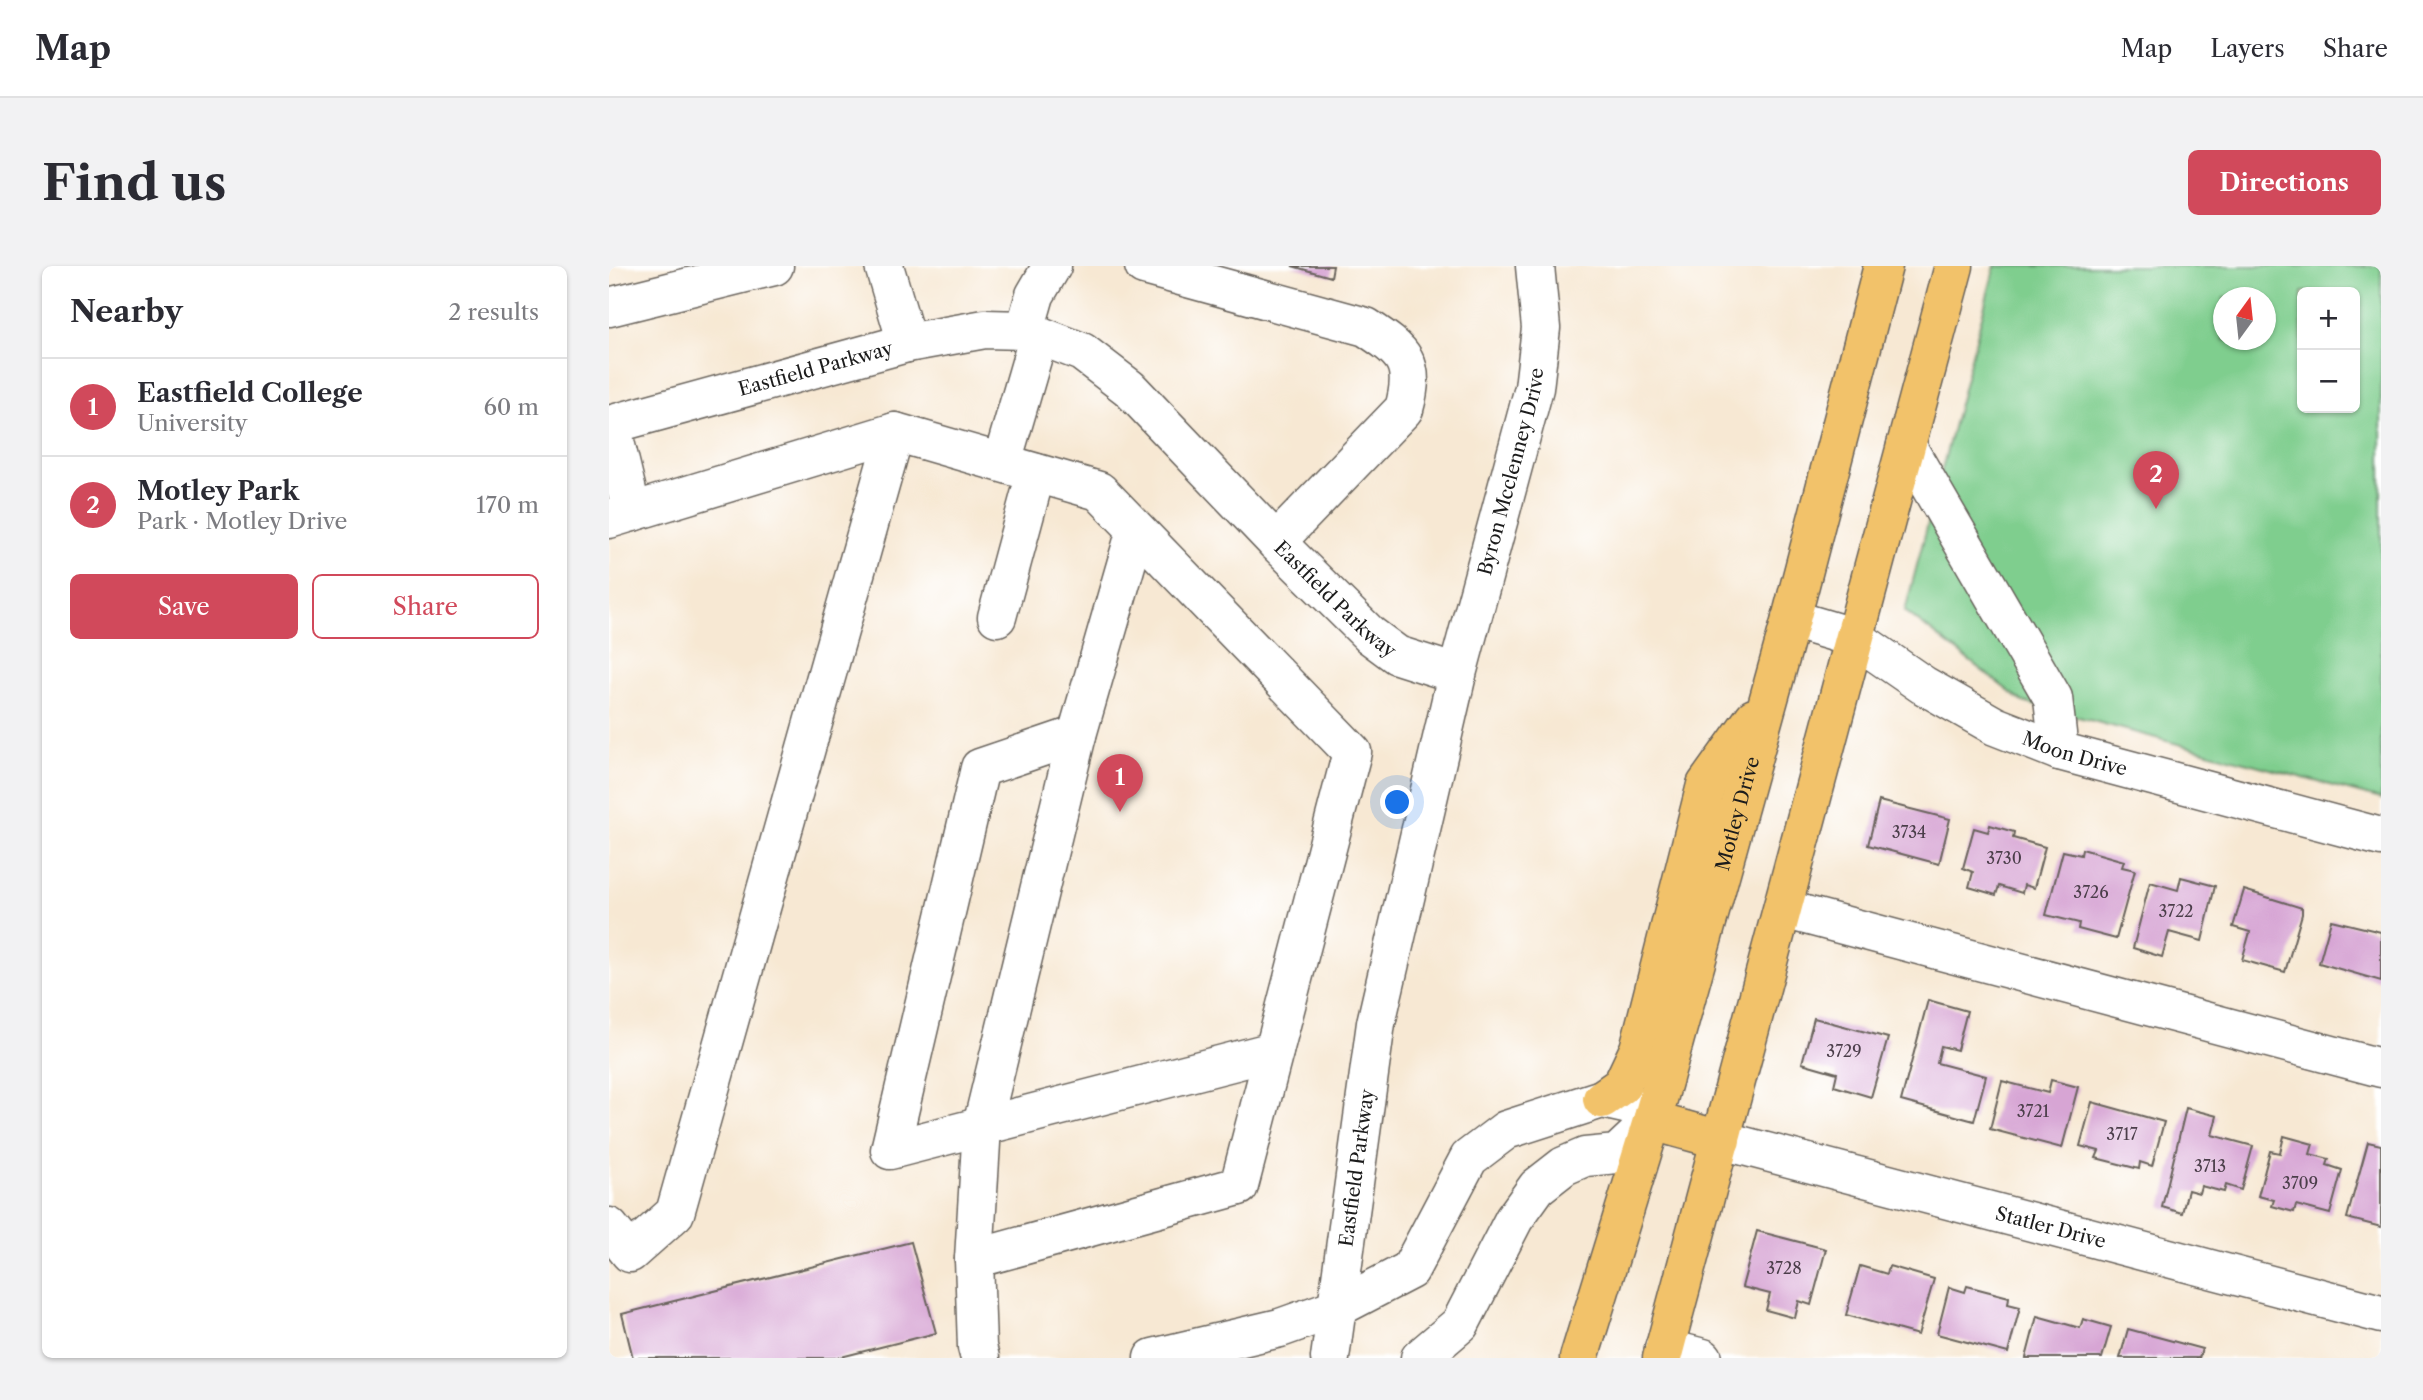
<!DOCTYPE html>
<meta charset="utf-8">
<style>
body{margin:0;font-family:"Libre Caslon Text",serif;background:#f2f2f3;color:#2b2b33}
.controls{position:absolute;right:21px;top:21px;display:grid;overflow:hidden;border-radius:10px;box-shadow:0 2px 5px #0004}
.controls button{width:63px;height:63px;display:grid;place-items:center;padding:0;border:0;border-bottom:2px solid #e1e1e2;background:#fff;color:#2b2b33;font:35px sans-serif}
.compass{position:absolute;left:1604px;top:21px;width:63px;height:63px;border-radius:50%;background:#fff;box-shadow:0 2px 5px #0004;rotate:15deg}
.you{position:absolute;left:789px;top:537px;width:24px;height:24px;margin:-18px;border:5px solid #fff;border-radius:50%;background:#1a73e8;box-shadow:0 0 0 10px #1a73e833}
.badge{display:grid;place-items:center;width:46px;height:46px;border-radius:50%;background:#d1495b;color:#fff;font-size:23px;font-weight:700}
.pin{position:absolute;translate:-50% -58px;filter:drop-shadow(0 2px 4px #0008)}
.pin::after{content:'';position:absolute;top:37px;width:24px;height:21px;background:inherit;clip-path:polygon(0 0,100% 0,50% 100%)}
.list{margin:0;padding:0;list-style:none}
h2{display:flex;justify-content:space-between;align-items:center;height:91px;margin:0;padding:0 28px;font-size:30px}
h2 small{font-size:23px;font-weight:400;color:#7c7c81}
.list li{display:grid;grid-template-columns:46px 1fr auto;gap:21px;align-items:center;box-sizing:border-box;height:98px;padding:0 28px;border-top:2px solid #e1e1e2}
.list b{display:block;font-size:26px;white-space:nowrap}
.list p{margin:0;font-size:23px;white-space:nowrap;color:#7c7c81}
.list em{font-size:23px;font-style:normal;color:#7c7c81}
.actions{display:flex;gap:14px;padding:21px 28px}
.actions a{flex:1;padding:16px 0;border:2px solid #d1495b;border-radius:10px;text-align:center;font-size:24px;color:#d1495b}
.actions .main{background:#d1495b;color:#fff}
.map{position:relative;flex:none;width:1772px;height:1092px;overflow:hidden;border-radius:10px}
header{display:flex;align-items:center;gap:42px;box-sizing:border-box;height:98px;padding:0 35px;background:#fff;border-bottom:2px solid #e1e1e2}
header strong{font-size:33px}
nav{display:flex;gap:38px;margin-inline-start:auto;font-size:24px}
.intro{display:flex;align-items:center;justify-content:space-between;box-sizing:border-box;height:168px;padding:0 42px}
h1{margin:0;font-size:49px}
.button{padding:18px 32px;border-radius:10px;background:#d1495b;color:#fff;font-size:24px;font-weight:700}
main{display:flex;gap:42px;padding:0 42px}
aside{flex:1;background:#fff;border-radius:10px;box-shadow:0 2px 5px #0004}
.map>svg:first-child{display:block}
.green{fill:#7fce8e;stroke:#4e7555;stroke-width:2;fill-rule:evenodd}
.building{fill:#d7a5d4}
.lines{fill:none;stroke-linecap:round;stroke-linejoin:round}
.minor-casing{stroke:#69635c;stroke-width:41}
.major-casing{stroke:#69635c;stroke-width:41}
.minor{stroke:#fff;stroke-width:38}
.major{stroke:#f2c26a;stroke-width:38}
.labels{text-anchor:middle;stroke-width:5;stroke-linejoin:round;paint-order:stroke}
.number-label{font-size:16px;fill:#4b3e4a}
.street-label{font-size:19px;fill:#1c1c1c;stroke:#fff}
</style>
<header>
<strong>Map</strong>
<nav><a>Map</a><a>Layers</a><a>Share</a></nav>
</header>
<div class="intro"><h1>Find us</h1><a class="button">Directions</a></div>
<main>
<aside>
<h2>Nearby<small>2 results</small></h2>
<ul class="list">
<li><span class="badge">1</span><div><b>Eastfield College</b><p>University</p></div><em>60 m</em></li>
<li><span class="badge">2</span><div><b>Motley Park</b><p>Park · Motley Drive</p></div><em>170 m</em></li>
</ul>
<div class="actions"><a class="main">Save</a><a>Share</a></div>
</aside>
<div class="map">
<svg width="1772" height="1092" viewBox="0 0 1772 1092">
<rect width="100%" height="100%" fill="#fff"/>
<filter id="ink" filterUnits="userSpaceOnUse"><feTurbulence type="fractalNoise" baseFrequency=".0143" numOctaves="2"/><feDisplacementMap in="SourceGraphic" scale="14" xChannelSelector="R" yChannelSelector="G"/><feConvolveMatrix kernelMatrix="1 2 1 2 8 2 1 2 1" color-interpolation-filters="sRGB"/></filter>
<filter id="wash" filterUnits="userSpaceOnUse"><feTurbulence type="fractalNoise" baseFrequency=".00686" numOctaves="4" result="noise"/><feDisplacementMap in="SourceGraphic" scale="28" xChannelSelector="R" yChannelSelector="G"/><feGaussianBlur stdDeviation="1.57" result="paint"/><feColorMatrix in="noise" values="0 0 0 0 0 0 0 0 0 0 0 0 0 0 0 0 0 1.4 0 .05"/><feComposite in="paint" operator="in"/></filter>
<g filter="url(#wash)">
<rect width="100%" height="100%" fill="#f7e8d3"/>
<path class="green" d="M1386 0H1772V533L1414 436 1296 345ZM1693 26H1746V142H1693ZM1615 32H1657V74H1615Z"/>
<g id="blocks">
<g class="building">
<path d="M683 0H724L722 11Z"/>
<path d="M1270 535 1341 553 1330 598 1259 579Z"/>
<path d="M1381 559 1405 566 1404 572 1436 581 1425 622 1415 619 1413 627 1390 620 1387 629 1360 621 1364 606 1354 602 1365 562 1379 566Z"/>
<path d="M1473 583 1515 595 1513 601 1526 604 1507 673 1469 663 1470 657 1437 649 1454 585 1472 589Z"/>
<path d="M1572 611 1606 620 1593 675 1560 666 1553 691 1524 682 1541 616 1569 624Z"/>
<path d="M1635 624 1693 642V648L1676 706 1633 694 1641 666 1624 661Z"/>
<path d="M1722 654 1772 666V715L1710 697Z"/>
<path d="M1319 734 1358 745 1348 784 1332 780 1328 797 1377 810 1365 855 1292 835Z"/>
<path d="M1205 752 1279 772 1262 831 1225 820 1228 807 1193 797Z"/>
<path d="M1442 814 1469 821 1453 882 1381 863 1393 815 1439 827Z"/>
<path d="M1483 836 1555 856 1543 900 1531 896 1530 903 1487 892 1490 885 1471 880Z"/>
<path d="M1577 842 1608 850 1603 869 1644 880 1632 924 1617 919 1615 926 1592 920 1590 927 1579 924 1573 947 1553 941Z"/>
<path d="M1675 870 1704 878 1701 888 1720 893 1718 899 1733 904 1721 948 1687 939 1685 946 1663 940 1665 934 1649 930 1661 885 1671 887Z"/>
<path d="M1759 876 1772 879V961L1738 952Z"/>
<path d="M1148 965 1217 983 1202 1039 1190 1035 1186 1052 1157 1044 1161 1028 1133 1021Z"/>
<path d="M302 976 327 1067 228 1092H24L13 1048Z"/>
<path d="M1251 1000 1278 1008 1280 1000 1325 1013 1309 1069 1237 1049Z"/>
<path d="M1358 1020 1400 1031 1399 1038 1411 1041 1399 1087 1328 1068 1340 1021 1356 1026Z"/>
<path d="M1428 1050 1471 1062 1474 1053 1502 1061 1493 1092H1417Z"/>
<path d="M1519 1063 1593 1083 1590 1092H1511Z"/>
</g>
</g>
</g>
<g filter="url(#ink)">
<use href="#blocks" fill-opacity="0" stroke="#69635c" stroke-width="2"/>
<g class="lines">
<g class="minor-casing">
<g id="minor">
<path d="M275 0 298 77"/>
<path d="M535 0 757 61C795 86 808 96 795 143L667 276"/>
<path d="M0 41 165 0"/>
<path d="M416 64 426 29 443 0"/>
<path id="s1" d="M0 159 298 77 376 63 416 64 473 86 520 122 667 276 761 369 788 389 848 408"/>
<path d="M2 159 23 246"/>
<path d="M1297 179 1444 432 1450 485"/>
<path d="M393 196 430 69"/>
<path d="M0 253 286 166 490 225 743 486 630 920 365 993"/>
<path d="M527 264 468 469 371 502 281 884 665 785"/>
<path d="M388 351 427 207"/>
<path id="s2" d="M1182 353 1246 372 1314 419 1386 460 1450 485 1772 571"/>
<path d="M1174 643 1772 802"/>
<path id="s3" d="M1112 874 1772 1048"/>
<path d="M0 961 21 987 66 947 286 166"/>
<path d="M1055 1082 1094 1092"/>
<path d="M371 1092 368 1081 365 993 373 860 468 469"/>
<path d="M544 1092 671 1062 730 1041 801 1004 860 892 897 864 993 833 1020 839 1043 855 1008 888 976 891 955 900 928 921 905 953 851 1058 811 1092"/>
<path id="s4" d="M721 1092 767 757 848 408 925 122 932 62 926 0"/>
</g>
</g>
<g class="major-casing">
<g id="major">
<path d="M993 833 1013 819 1030 783 1097 519 1145 452"/>
<path d="M1043 855 1112 874"/>
<path id="s5" d="M970 1092 1043 855 1182 353 1274 0"/>
<path d="M1053 1092 1345 0"/>
</g>
</g>
<use href="#minor" class="minor"/>
<use href="#major" class="major"/>
</g>
</g>
<g class="labels">
<g class="number-label">
<text x="1300" y="572">3734</text>
<text x="1395" y="598">3730</text>
<text x="1482" y="632">3726</text>
<text x="1567" y="651">3722</text>
<text x="1235" y="791">3729</text>
<text x="1424" y="851">3721</text>
<text x="1513" y="874">3717</text>
<text x="1601" y="906">3713</text>
<text x="1691" y="923">3709</text>
<text x="1175" y="1008">3728</text>
</g>
<g class="street-label">
<text dy="7" stroke="none"><textPath href="#s1" startOffset="214">Eastfield Parkway</textPath></text>
<text dy="7" stroke="none"><textPath href="#s4" startOffset="906">Byron Mcclenney Drive</textPath></text>
<text dy="7" stroke="none"><textPath href="#s1" startOffset="844">Eastfield Parkway</textPath></text>
<text dy="7" stroke="none"><textPath href="#s2" startOffset="317">Moon Drive</textPath></text>
<text dy="7" stroke="none"><textPath href="#s5" startOffset="567">Motley Drive</textPath></text>
<text dy="7" stroke="none"><textPath href="#s4" startOffset="192">Eastfield Parkway</textPath></text>
<text dy="7" stroke="none"><textPath href="#s3" startOffset="341">Statler Drive</textPath></text>
</g>
</g>
</svg>
<div class="controls">
<button>+</button>
<button>−</button>
</div>
<svg class="compass" viewBox="-18 -18 36 36"><path d="M0-13l5 13h-10z" fill="#e53935"/><path d="M0 13l5-13h-10z" fill="#7c7c81"/></svg>
<div class="you"></div>
<div class="pin badge" style="left:511px;top:546px">1</div>
<div class="pin badge" style="left:1547px;top:243px">2</div>
</div>
</main>
